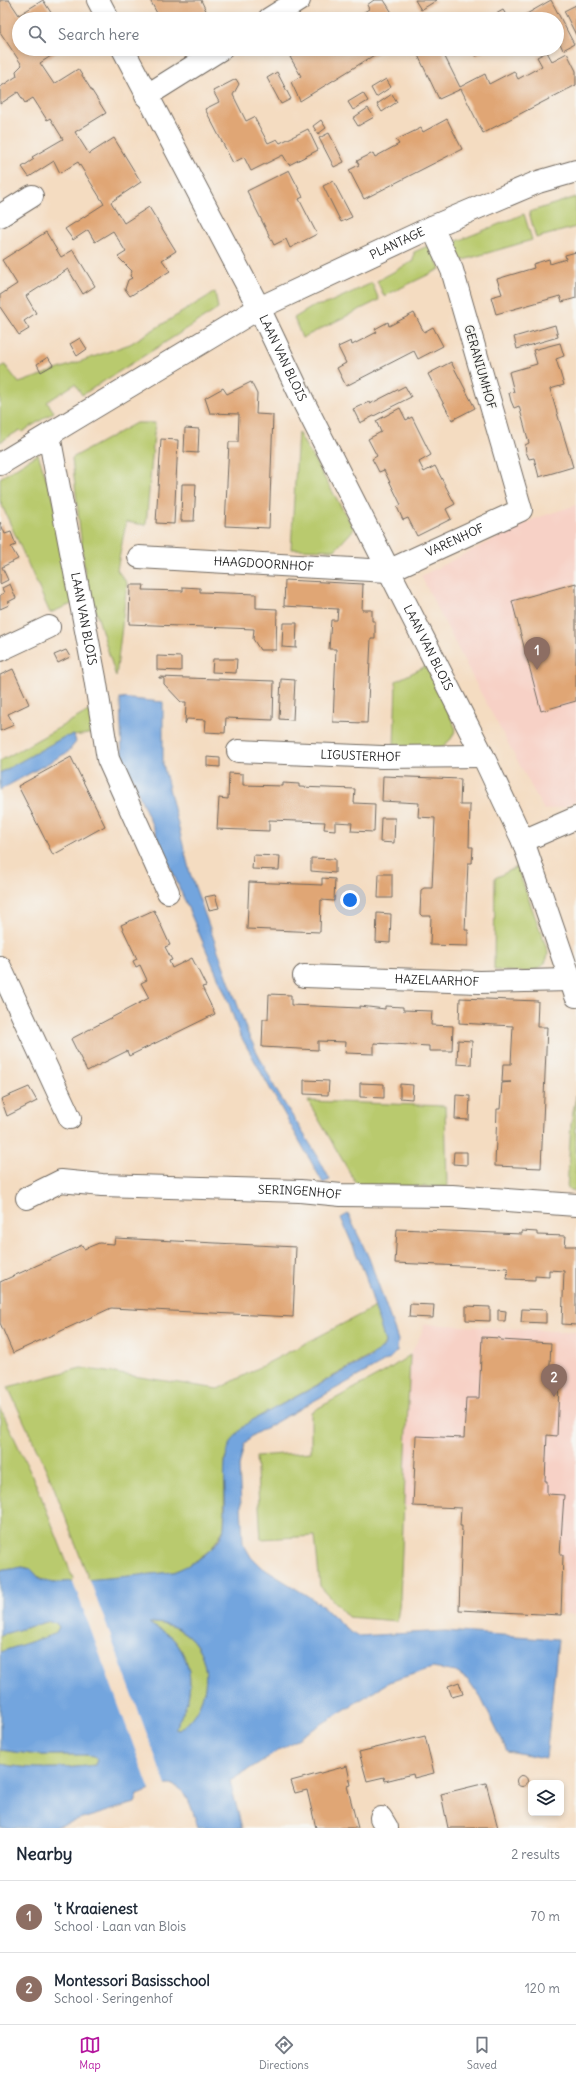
<!DOCTYPE html>
<meta charset="utf-8">
<style>
body{margin:0;font-family:Delius,sans-serif;background:#f2f2f3;color:#1f2937}
.controls{position:absolute;right:12px;bottom:12px;display:grid;overflow:hidden;border-radius:6px;box-shadow:0 2px 6px #0003}
.controls button{width:36px;height:36px;display:grid;place-items:center;padding:0;border:0;border-bottom:1px solid #e0e1e3;background:#fff;color:#1f2937;font:20px sans-serif}
.you{position:absolute;left:350px;top:900px;width:14px;height:14px;margin:-10px;border:3px solid #fff;border-radius:50%;background:#1a73e8;box-shadow:0 0 0 6px #1a73e833}
.badge{display:grid;place-items:center;width:26px;height:26px;border-radius:50%;background:#b5179e;color:#fff;font-size:13px;font-weight:700}
.pin{position:absolute;translate:-50% -33px;filter:drop-shadow(0 1px 2px #0008)}
.pin::after{content:'';position:absolute;top:21px;width:14px;height:12px;background:inherit;clip-path:polygon(0 0,100% 0,50% 100%)}
.list{margin:0;padding:0;list-style:none}
h2{display:flex;justify-content:space-between;align-items:center;height:52px;margin:0;padding:0 16px;font-size:17px}
h2 small{font-size:13px;font-weight:400;color:#747a83}
.list li{display:grid;grid-template-columns:26px 1fr auto;gap:12px;align-items:center;box-sizing:border-box;height:72px;padding:0 16px;border-top:1px solid #e0e1e3}
.list b{display:block;font-size:15px;white-space:nowrap}
.list p{margin:0;font-size:13px;white-space:nowrap;color:#747a83}
.list em{font-size:13px;font-style:normal;color:#747a83}
.icon{flex:none;width:22px;height:22px;fill:none;stroke:currentColor;stroke-width:2;stroke-linecap:round;stroke-linejoin:round}
.map{position:relative;flex:none;width:576px;height:1828px;overflow:hidden}
.search{position:absolute;background:#fff;box-shadow:0 2px 6px #0003;left:12px;right:12px;top:12px;height:44px;display:flex;align-items:center;gap:10px;box-sizing:border-box;padding:0 14px;border-radius:22px;color:#747a83;font-size:15px}
.sheet{height:196px;background:#fff}
nav{display:flex;justify-content:space-around;align-items:center;box-sizing:border-box;height:56px;border-top:1px solid #e0e1e3;background:#fff;font-size:11px;color:#747a83}
nav a{display:grid;justify-items:center;gap:2px}
nav .on{color:#b5179e}
.map>svg:first-child{display:block}
.built{fill:#f7d1c6}
.green{fill:#b9ca6e;stroke:#727a4c}
.water{fill:#73a5de;stroke:#4f6884;fill-rule:evenodd}
.pier{fill:#f4dcc1}
.building{fill:#e0a675}
.lines{fill:none;stroke-linecap:round;stroke-linejoin:round}
.minor-casing{stroke:#716960;stroke-width:24}
.minor{stroke:#fff;stroke-width:22}
.labels{text-anchor:middle;stroke-width:3.5;stroke-linejoin:round;paint-order:stroke}
.street-label{font-size:12px;fill:#2b2b2b;stroke:#f6f6f2}
</style>
<div class="map">
<svg width="576" height="1828" viewBox="0 0 576 1828">
<rect width="100%" height="100%" fill="#f6f6f2"/>
<filter id="ink" filterUnits="userSpaceOnUse"><feTurbulence type="fractalNoise" baseFrequency=".025" numOctaves="2"/><feDisplacementMap in="SourceGraphic" scale="8" xChannelSelector="R" yChannelSelector="G"/><feConvolveMatrix kernelMatrix="1 2 1 2 8 2 1 2 1" color-interpolation-filters="sRGB"/></filter>
<filter id="wash" filterUnits="userSpaceOnUse"><feTurbulence type="fractalNoise" baseFrequency=".012" numOctaves="4" result="noise"/><feDisplacementMap in="SourceGraphic" scale="16" xChannelSelector="R" yChannelSelector="G"/><feGaussianBlur stdDeviation="0.9" result="paint"/><feColorMatrix in="noise" values="0 0 0 0 0 0 0 0 0 0 0 0 0 0 0 0 0 1.4 0 .05"/><feComposite in="paint" operator="in"/></filter>
<g filter="url(#wash)">
<rect width="100%" height="100%" fill="#f4dcc1"/>
<g class="built">
<path d="M576 505V801L564 807 544 810 476 684 421 576 534 519Z"/>
<path d="M424 1324 576 1332V1614L459 1610 463 1507 403 1506 410 1355 422 1332Z"/>
</g>
<g class="green">
<path d="M576 197V227L536 238 529 212Z"/>
<path d="M524 214 532 240 460 261 455 242Z"/>
<path d="M430 245 440 269 384 296 377 281 413 261 414 252Z"/>
<path d="M372 283 379 300 302 338 294 318 314 306 326 304Z"/>
<path d="M215 292 218 309 82 395 75 384 47 402 54 412 22 432 20 430 0 442V367L5 365 19 383 130 344Z"/>
<path d="M136 423H155L146 525 126 522 117 570 127 583 116 677 85 575 72 458Z"/>
<path d="M298 432 354 529 335 550 291 549Z"/>
<path d="M38 454 55 504 74 603 50 613 0 501V478Z"/>
<path d="M426 666 456 729 451 739 440 749 394 748 396 681Z"/>
<path d="M94 708 97 733 64 737 0 773V761Z"/>
<path d="M517 867 548 952C547 979 513 971 494 970L495 878Z"/>
<path d="M576 1096V1191L567 1189 571 1123Z"/>
<path d="M308 1101 445 1106 447 1187 357 1185Z"/>
<path d="M375 1307 385 1342 381 1350 249 1422 225 1459 224 1529 211 1549 189 1566 173 1572 89 1580 52 1482 8 1387 81 1368 218 1389Z"/>
<path d="M410 1355 400 1599 397 1621 348 1617 320 1586 315 1536 261 1539 256 1456 311 1452V1412L386 1371Z"/>
<path d="M0 1407 39 1491 74 1581C52 1583 46 1587 31 1569L23 1567 0 1571Z"/>
<path d="M50 1621 56 1623 59 1627 55 1634 0 1652V1635Z"/>
<path d="M148 1623C211 1621 224 1696 179 1730L173 1729C188 1706 196 1682 184 1656 181 1649 176 1640 170 1636 163 1631 155 1627 148 1623Z"/>
<path d="M0 1750 39 1755H86L94 1756 97 1759 95 1765C63 1769 32 1770 0 1764Z"/>
</g>
<g class="water">
<path d="M120 698 163 702V764L190 873 248 1034 276 1090 317 1155 330 1180 323 1183 239 1033 227 998 133 781 122 754Z"/>
<path d="M74 735 76 742 68 752 0 790V773L64 737Z"/>
<path d="M348 1214 369 1258 398 1340 397 1351 389 1359 251 1436 244 1445 239 1467 243 1543 251 1557 261 1567 319 1603 349 1631 358 1636 445 1631 558 1639 546 1758 507 1751 481 1698 468 1680 456 1672 432 1668 389 1682 230 1781 242 1828H198C193 1814 188 1784 168 1785 158 1786 147 1792 138 1795L135 1803 52 1828H0V1764C32 1770 63 1769 95 1765L97 1759 94 1756 86 1755H39L0 1750V1652L55 1634 59 1627 56 1623 50 1621 0 1635V1571L22 1567 31 1569 41 1580 53 1583 173 1572C191 1565 211 1554 221 1536 225 1530 224 1522 225 1515 227 1477 215 1449 249 1422L369 1358 384 1347 385 1342 365 1274 341 1218ZM149 1623C211 1621 224 1696 179 1730L174 1729C188 1706 196 1682 184 1656 181 1649 176 1641 170 1636 164 1631 155 1628 149 1623Z"/>
</g>
<path class="pier" d="M89 1578 167 1788 151 1793 72 1579Z"/>
<g id="blocks">
<g class="building">
<path d="M0 0H9L19 15 43 0 55 19H19V49H62L40 63 54 84 78 69 106 113 75 132 89 154 114 138 141 182 111 202 124 223 149 207 176 251 162 260 170 271 130 296 125 289 128 280 132 278 130 276 132 271 118 257 126 252 113 231 95 242 88 230 73 240 65 229 104 204 78 162 60 173 54 161 29 177 22 167 34 159 32 157 63 139 50 118 47 120 33 98 25 103 18 92 0 104V87L17 76 16 71 22 65 0 32Z"/>
<path d="M150 0H201L208 15 200 19H160Z"/>
<path d="M374 0H384L396 19H352L369 9 367 5Z"/>
<path d="M415 0H437L421 10Z"/>
<path d="M551 0 574 44 563 50 557 37V19H518Z"/>
<path d="M576 5V35L564 11Z"/>
<path d="M503 10 508 18 505 19H487Z"/>
<path d="M304 49H384L300 101 291 82 301 76 290 57Z"/>
<path d="M415 49H441L460 87 485 74 489 84 514 71 518 79 542 66 537 57 547 52 552 61 567 53 576 71V85L483 133 461 89 439 99Z"/>
<path d="M472 49H488L476 56Z"/>
<path d="M277 72 291 99 281 104 267 78Z"/>
<path d="M236 79 239 84 233 95 246 121 254 117 268 143 277 139 280 143 308 129 318 150 289 165 283 155 251 171 244 157 233 163 205 109 219 102 213 91Z"/>
<path d="M386 79 391 87 376 97 371 88Z"/>
<path d="M363 93 368 101 353 110 348 102Z"/>
<path d="M392 94 397 102 382 112 377 104Z"/>
<path d="M368 108 374 117 358 126 353 118Z"/>
<path d="M447 119 462 149 364 199 349 170 359 165 357 161 373 153 375 157 399 144 396 140 421 128 423 132Z"/>
<path d="M321 120 326 128 318 134 313 126Z"/>
<path d="M329 133 344 162 334 167 319 138Z"/>
<path d="M289 170 303 197 299 199 317 234 290 248 286 239 274 245 247 191Z"/>
<path d="M333 181 352 217 341 222 323 186Z"/>
<path d="M46 232 61 257 73 250 95 286 83 294 68 269 26 296 36 313 24 321 29 329 19 335 0 307V295L17 284 2 260Z"/>
<path d="M576 252V298L562 302 560 296 496 314 491 297 502 294 497 279 534 268 533 264 549 259 550 264 566 259 565 255Z"/>
<path d="M414 313 424 332 433 327 443 346 418 359 414 351 346 386 337 368 346 363 338 347 351 341 352 345 377 332 375 329 388 322 389 326Z"/>
<path d="M555 325 558 337 517 349 514 337Z"/>
<path d="M80 338 87 349 77 356 70 344Z"/>
<path d="M560 343 564 356 556 359 564 385 550 389 573 467 539 477 534 458 529 459 526 452 525 445 529 443 519 406 514 408 511 401 509 393 514 392 509 372 537 364 533 350Z"/>
<path d="M48 357 53 365 41 372 37 364Z"/>
<path d="M451 362 475 408 452 420 428 374Z"/>
<path d="M251 382 257 394 256 414 273 415 269 528 225 526 229 442H238L239 414 210 413 205 398 223 388 227 394Z"/>
<path d="M405 386 411 397 360 423 353 409 369 402 370 404Z"/>
<path d="M400 408 406 420 412 417 431 455 419 462 424 472 435 466 455 504 446 509 451 519 417 536 408 518 403 520 397 507 401 505 384 470 379 472 376 466 372 459 377 456 368 439 381 432 376 421Z"/>
<path d="M185 428 199 429 198 453 184 452Z"/>
<path d="M161 439 178 440 174 524 156 523Z"/>
<path d="M182 484H196L194 521H181Z"/>
<path d="M0 522 5 534 11 532 16 545 11 547 18 559 2 567 8 580 0 584Z"/>
<path d="M285 580 363 584 362 610H372V621H375V639H371L367 723 333 722 336 649H329L331 620H337L338 609 284 606Z"/>
<path d="M576 583V701L541 711 512 601Z"/>
<path d="M10 584 16 598 8 602 9 605 0 609V595L4 593 2 588Z"/>
<path d="M130 585H144L143 590 183 591V587L200 588V592L256 594V608L277 609 276 650H260L253 639 254 629 129 624Z"/>
<path d="M283 623H297L296 648 282 647Z"/>
<path d="M66 650 70 657 58 663 54 655Z"/>
<path d="M157 656 181 657V671L157 670Z"/>
<path d="M213 659H237L236 673 212 672Z"/>
<path d="M13 669 29 704 8 714 14 725 0 731V675Z"/>
<path d="M159 677 274 681 273 720 226 718 225 733 205 732 206 720 187 719 185 724 186 702H181L164 684V678H159Z"/>
<path d="M281 679 295 680 293 720 279 719Z"/>
<path d="M71 757 105 826 53 855 18 786Z"/>
<path d="M207 757 220 758V767L207 766Z"/>
<path d="M229 773 243 774V785L283 786V783L299 784V787L355 789 354 803 375 804 374 832 351 831 352 823 335 822V830L324 829 325 822 269 820V831L217 829 219 798 228 799Z"/>
<path d="M383 776 461 779 460 805H470L469 847H473L472 863H468L465 930H468V946L430 945 431 916H422L420 914 421 890 424 888H432L435 818 418 817 419 803 382 801Z"/>
<path d="M381 818H395L394 843 380 842Z"/>
<path d="M253 855 280 856 279 870 252 869Z"/>
<path d="M311 858 335 859V873L311 871Z"/>
<path d="M379 874H392V898H378Z"/>
<path d="M322 878 335 879 334 901 321 900 320 932 247 929 249 882 322 885Z"/>
<path d="M215 895 219 908 209 910 205 897Z"/>
<path d="M154 910 170 945 165 947 172 960 169 961 172 968 192 958 206 986 202 987 215 1014 129 1056 127 1051 87 1071 71 1039 149 998 141 983 147 980 140 965 136 967 133 961 137 959 121 925Z"/>
<path d="M377 913 391 914 390 943 376 942Z"/>
<path d="M269 994 291 995V1005L360 1008V1006L385 1009V1006L403 1007V1010L432 1011 431 1025 453 1026 452 1051H429V1046L374 1043V1054L345 1053 346 1042 318 1041V1050L262 1047 263 1019H268Z"/>
<path d="M460 998 538 1001 537 1027H547L541 1168 495 1166 497 1109H500L502 1083 511 1082H502L503 1064H511L513 1026 459 1023Z"/>
<path d="M458 1040 472 1041 471 1065 457 1064Z"/>
<path d="M304 1080 329 1081 328 1095 304 1094Z"/>
<path d="M360 1083 384 1084V1098L360 1097Z"/>
<path d="M400 1084 413 1085 412 1099 400 1098Z"/>
<path d="M29 1087 37 1101 7 1116 1 1099Z"/>
<path d="M456 1095 470 1096 469 1120 455 1119Z"/>
<path d="M454 1152H467V1165L453 1164Z"/>
<path d="M397 1229 522 1234V1231L537 1232V1235L566 1236 565 1246H576V1325L562 1324 564 1271 549 1270V1277L535 1276V1280L507 1279 508 1268 395 1263Z"/>
<path d="M115 1238 296 1247 293 1317 111 1308 13 1353 0 1323V1282L82 1245 84 1249 99 1243 114 1244Z"/>
<path d="M410 1304 434 1305 433 1318 409 1317Z"/>
<path d="M466 1306 490 1307V1321L466 1320Z"/>
<path d="M522 1309 546 1310V1323L521 1322Z"/>
<path d="M498 1310 506 1311 505 1321H498Z"/>
<path d="M482 1337 500 1338 501 1340 551 1343 549 1384H559L557 1436 547 1435 545 1481H547V1494L564 1495 560 1555H563L561 1615 459 1610 462 1526H460L461 1508 413 1506 416 1436 464 1438 466 1398H479Z"/>
<path d="M459 1682 463 1694 452 1697 448 1686Z"/>
<path d="M425 1736 434 1773 414 1778 413 1774 385 1781 384 1777 367 1781 359 1752Z"/>
<path d="M347 1766 351 1785 347 1786 358 1828H316L307 1790 295 1793 291 1781Z"/>
<circle cx="522" cy="1781" r="5.5"/>
<path d="M486 1783 498 1828H448L441 1794Z"/>
</g>
</g>
</g>
<g filter="url(#ink)">
<use href="#blocks" fill-opacity="0" stroke="#716960" stroke-width="1"/>
<g class="lines">
<g class="minor-casing">
<g id="minor">
<path d="M98 0 108 19"/>
<path d="M269 19 299 0"/>
<path id="s1" d="M123 49 259 308 305 405 483 756 523 841 576 996"/>
<path d="M146 96 221 49"/>
<path d="M0 216 32 196"/>
<path id="s2" d="M49 435 95 678 108 759 168 892"/>
<path id="s3" d="M0 464 259 308 432 227 538 182 576 171"/>
<path id="s4" d="M139 557 388 571 521 510 452 270 432 227"/>
<path d="M0 650 49 627"/>
<path id="s5" d="M238 751 382 757 483 756"/>
<path d="M523 841 576 818"/>
<path d="M0 967 70 1118"/>
<path id="s6" d="M304 976 479 982 570 980"/>
<path id="s7" d="M27 1198 61 1181 102 1185 300 1191 341 1195 452 1196 576 1205"/>
<path d="M381 1818 387 1828"/>
</g>
</g>
<use href="#minor" class="minor"/>
</g>
</g>
<g class="labels">
<g class="street-label">
<text dy="4" stroke="none"><textPath href="#s3" startOffset="455">PLANTAGE</textPath></text>
<text dy="4" stroke="none"><textPath href="#s1" startOffset="348">LAAN VAN BLOIS</textPath></text>
<text transform="translate(480 367) rotate(74)" y="4">GERANIUMHOF</text>
<text dy="4" stroke="none"><textPath href="#s4" startOffset="323">VARENHOF</textPath></text>
<text dy="4" stroke="none"><textPath href="#s4" startOffset="125">HAAGDOORNHOF</textPath></text>
<text dy="4" stroke="none"><textPath href="#s2" startOffset="187">LAAN VAN BLOIS</textPath></text>
<text dy="4" stroke="none"><textPath href="#s1" startOffset="672">LAAN VAN BLOIS</textPath></text>
<text dy="4" stroke="none"><textPath href="#s5" startOffset="123">LIGUSTERHOF</textPath></text>
<text dy="4" stroke="none"><textPath href="#s6" startOffset="133">HAZELAARHOF</textPath></text>
<text dy="4" stroke="none"><textPath href="#s7" startOffset="277">SERINGENHOF</textPath></text>
</g>
</g>
</svg>
<div class="controls">
<button><svg class="icon" aria-label="layers" viewBox="0 0 24 24"><path d="M12 4l9 5-9 5-9-5zM3 14l9 5 9-5"/></svg></button>
</div>
<div class="you"></div>
<div class="pin badge" style="left:537px;top:670px;background:#8d6e63">1</div>
<div class="pin badge" style="left:554px;top:1397px;background:#8d6e63">2</div>
<div class="search"><svg class="icon" aria-label="search" viewBox="0 0 24 24"><circle cx="10" cy="10" r="6"/><path d="M15 15l6 6"/></svg>Search here</div>
</div>
<section class="sheet">
<h2>Nearby<small>2 results</small></h2>
<ul class="list">
<li><span class="badge" style="background:#8d6e63">1</span><div><b>'t Kraaienest</b><p>School · Laan van Blois</p></div><em>70 m</em></li>
<li><span class="badge" style="background:#8d6e63">2</span><div><b>Montessori Basisschool</b><p>School · Seringenhof</p></div><em>120 m</em></li>
</ul>
</section>
<nav>
<a class="on"><svg class="icon" aria-label="map" viewBox="0 0 24 24"><path d="M3 6l6-2 6 2 6-2v14l-6 2-6-2-6 2zM9 4v14M15 6v14"/></svg>Map</a>
<a><svg class="icon" aria-label="directions" viewBox="0 0 24 24"><path d="M12 3l9 9-9 9-9-9zM9 14v-3h6M13 9l2 2-2 2"/></svg>Directions</a>
<a><svg class="icon" aria-label="saved" viewBox="0 0 24 24"><path d="M7 4h10v16l-5-4-5 4z"/></svg>Saved</a>
</nav>
